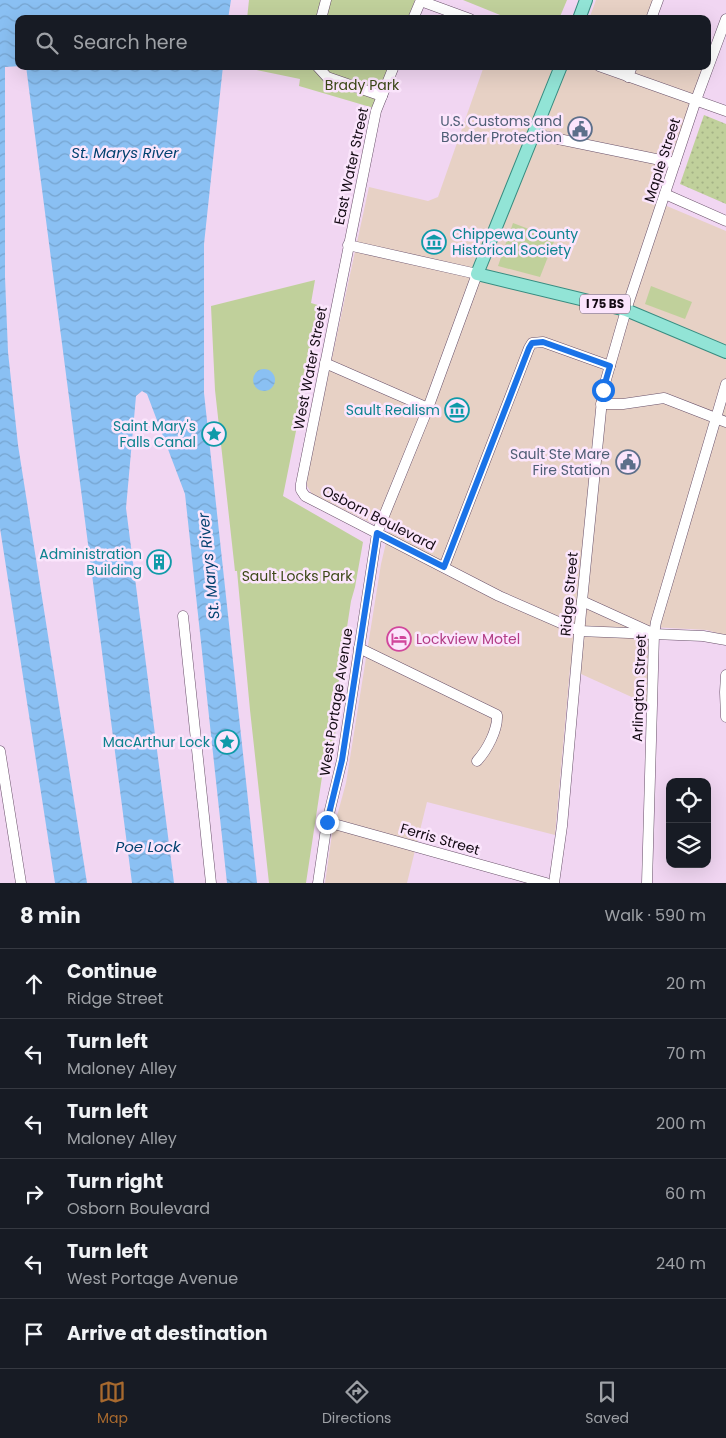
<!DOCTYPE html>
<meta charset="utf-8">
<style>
body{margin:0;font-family:Poppins,sans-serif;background:#242831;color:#f1f3f6}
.controls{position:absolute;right:15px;bottom:15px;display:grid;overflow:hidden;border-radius:10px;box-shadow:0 5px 20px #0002}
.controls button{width:45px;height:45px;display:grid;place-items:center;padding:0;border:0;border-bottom:1px solid #363941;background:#171b24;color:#f1f3f6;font:25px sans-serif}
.stop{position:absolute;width:15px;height:15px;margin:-11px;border:4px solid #1a73e8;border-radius:50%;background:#fff}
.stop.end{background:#1a73e8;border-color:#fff;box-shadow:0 1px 5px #0008}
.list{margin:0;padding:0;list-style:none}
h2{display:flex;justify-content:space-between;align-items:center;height:65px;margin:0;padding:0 20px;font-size:21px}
h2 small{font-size:16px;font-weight:400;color:#9ea1a6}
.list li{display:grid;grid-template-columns:32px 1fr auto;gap:15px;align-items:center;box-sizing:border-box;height:70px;padding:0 20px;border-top:1px solid #363941}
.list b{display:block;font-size:19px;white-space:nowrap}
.list p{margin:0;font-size:16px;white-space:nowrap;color:#9ea1a6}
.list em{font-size:16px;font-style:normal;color:#9ea1a6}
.icon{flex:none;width:28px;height:28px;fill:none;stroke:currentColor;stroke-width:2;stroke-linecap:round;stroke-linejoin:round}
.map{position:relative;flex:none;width:726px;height:883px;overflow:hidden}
.search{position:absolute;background:#171b24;box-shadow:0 5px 20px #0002;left:15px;right:15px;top:15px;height:55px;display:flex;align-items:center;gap:12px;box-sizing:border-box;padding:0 18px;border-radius:10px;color:#9ea1a6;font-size:19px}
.sheet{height:485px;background:#171b24}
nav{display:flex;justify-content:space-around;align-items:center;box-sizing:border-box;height:70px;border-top:1px solid #363941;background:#171b24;font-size:14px;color:#9ea1a6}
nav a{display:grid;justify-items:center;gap:2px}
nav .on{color:#a7692e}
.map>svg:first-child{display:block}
.commercial{fill:#e7d1c5}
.grass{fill:url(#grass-dots)}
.park{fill:#c0d09b}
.water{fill:url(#water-waves)}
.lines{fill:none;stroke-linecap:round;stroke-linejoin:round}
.minor-casing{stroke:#69516a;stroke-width:11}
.major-casing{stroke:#378c80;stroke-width:14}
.minor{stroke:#fff;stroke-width:10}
.major{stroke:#92e4d6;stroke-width:12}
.route{stroke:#1a73e8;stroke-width:6}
.labels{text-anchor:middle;stroke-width:5;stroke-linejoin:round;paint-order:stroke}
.shield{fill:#fbe5fc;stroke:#594c5a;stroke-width:1}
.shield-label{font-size:12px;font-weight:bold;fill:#140b14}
.park-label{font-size:14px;fill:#3c4817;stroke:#fbe5fc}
.service-label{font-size:14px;fill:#4e5e75;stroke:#fbe5fc;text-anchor:end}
.street-label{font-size:14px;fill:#140b14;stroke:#fbe5fc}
.culture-label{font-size:14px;fill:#0d838f;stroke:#fbe5fc;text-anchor:end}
.hotel-label{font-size:14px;fill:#b23c85;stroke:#fbe5fc;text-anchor:start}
.water-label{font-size:15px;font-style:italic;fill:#024270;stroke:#fbe5fc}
</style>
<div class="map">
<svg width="726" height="883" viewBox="0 0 726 883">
<defs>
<pattern id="grass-dots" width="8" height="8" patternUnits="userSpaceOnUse" patternTransform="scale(1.25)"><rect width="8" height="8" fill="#c0d09b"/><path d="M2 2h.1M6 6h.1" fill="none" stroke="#a4b185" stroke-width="1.8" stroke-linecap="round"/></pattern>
<pattern id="water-waves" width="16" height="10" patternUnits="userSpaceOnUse" patternTransform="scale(1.25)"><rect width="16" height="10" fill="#8ac0f3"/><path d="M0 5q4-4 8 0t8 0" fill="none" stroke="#76a4cf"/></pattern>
</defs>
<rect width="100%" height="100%" fill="#f1d6f2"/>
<g class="commercial">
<path d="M596 0H663L656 19H589Z"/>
<path d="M484 66H704L655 201 726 231V636L707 630 651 627 647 704 570 669 555 835 427 802 407 883H325L332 834 346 783 381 564 389 530 369 522 312 494 307 486V473L369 187 428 201 438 197Z"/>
</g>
<path class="grass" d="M704 115 726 124V204L680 184Z"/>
<g class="park">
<path d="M249 0H415L408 19H247Z"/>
<path d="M463 0H567L559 19H510Z"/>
<path d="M392 66 377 109 299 86 300 79 242 67Z"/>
<path d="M513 223 555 239 540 277 498 266Z"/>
<path d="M315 280 311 303 321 306 283 496 363 542 355 587 351 601 333 719 337 720 332 757H325L306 883H269L250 710 237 571H235L215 390 211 306Z"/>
<path d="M651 286 692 302 685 319 645 304Z"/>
</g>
<g class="water">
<path d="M0 0H231L228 19H19V66H21L5 67V277L8 352 18 445 87 883H55L0 528Z"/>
<path d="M26 66H223L204 244V393L257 883H227L185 494 147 394 142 391 136 396 126 508 174 883H132Z"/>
<circle cx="264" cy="380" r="11"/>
</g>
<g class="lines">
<g class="minor-casing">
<g id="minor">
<path d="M421 1 470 19"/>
<path d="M321 19 326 0"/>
<path d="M413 19 421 0"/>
<path d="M651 19 658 0"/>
<path d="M317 66 327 77 382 96"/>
<path d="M394 66 376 111 301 484V490L305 496 499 596 579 631 703 636 726 640"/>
<path d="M599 66 726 111"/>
<path d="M628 77 632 66"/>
<path d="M534 134 675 163"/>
<path d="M665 194 726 221"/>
<path d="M325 363 428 408"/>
<path d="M601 404H623L664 398 726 422"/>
<path d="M444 567 529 348 532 343 543 342 610 366"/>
<path d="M582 601 648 631"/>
<path d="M183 616 211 883"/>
<path d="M359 648 497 715C498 730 487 750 477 761"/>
<path d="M726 675 725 692 726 717"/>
<path d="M0 751 21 883"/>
<path d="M327 822 546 883"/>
<path d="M318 883 327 822 342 760 377 533 428 408 477 274 348 245"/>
<path d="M554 883 562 826 582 601 603 390 626 310 696 100 726 19"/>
<path d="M647 883 654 634 656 622 726 384"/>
</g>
</g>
<g class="major-casing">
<g id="major">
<path d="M579 19 586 0"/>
<path d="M561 66 477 274 626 310 726 352"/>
</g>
</g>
<use href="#minor" class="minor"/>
<use href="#major" class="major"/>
</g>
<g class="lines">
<path class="route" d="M327 822 342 760 377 533 444 567 529 348 532 343 543 342 610 366 603 390"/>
</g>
<defs>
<g id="civic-ring" transform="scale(1.25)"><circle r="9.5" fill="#fbe5fc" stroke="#5c6f8a" stroke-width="1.5"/><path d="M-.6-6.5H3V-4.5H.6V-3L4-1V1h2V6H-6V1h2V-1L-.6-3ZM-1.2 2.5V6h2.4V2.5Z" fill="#5c6f8a"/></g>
<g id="museum-ring" transform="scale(1.25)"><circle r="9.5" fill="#fbe5fc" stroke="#0f9aa8" stroke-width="1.5"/><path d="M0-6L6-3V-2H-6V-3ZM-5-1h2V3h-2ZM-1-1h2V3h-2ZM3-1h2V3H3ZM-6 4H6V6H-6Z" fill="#0f9aa8"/></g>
<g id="sight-ring" transform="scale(1.25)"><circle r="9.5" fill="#fbe5fc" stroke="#0f9aa8" stroke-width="1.5"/><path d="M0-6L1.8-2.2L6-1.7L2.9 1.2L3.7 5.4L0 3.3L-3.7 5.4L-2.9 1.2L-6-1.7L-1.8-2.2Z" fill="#0f9aa8"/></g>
<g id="building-ring" transform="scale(1.25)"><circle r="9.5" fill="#fbe5fc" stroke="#0f9aa8" stroke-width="1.5"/><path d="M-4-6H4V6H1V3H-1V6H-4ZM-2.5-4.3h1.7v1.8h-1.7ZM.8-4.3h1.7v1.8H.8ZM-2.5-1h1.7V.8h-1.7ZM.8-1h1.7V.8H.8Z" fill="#0f9aa8"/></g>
<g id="hotel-ring" transform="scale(1.25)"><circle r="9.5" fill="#fbe5fc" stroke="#d1479c" stroke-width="1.5"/><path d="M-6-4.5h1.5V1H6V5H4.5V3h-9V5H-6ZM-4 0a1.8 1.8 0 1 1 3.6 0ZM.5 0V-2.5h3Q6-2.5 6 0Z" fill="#d1479c"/></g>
</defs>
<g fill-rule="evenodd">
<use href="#civic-ring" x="580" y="129"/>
<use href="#museum-ring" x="434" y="242"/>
<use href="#museum-ring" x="457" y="410"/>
<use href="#sight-ring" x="214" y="434"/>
<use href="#civic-ring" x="628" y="462"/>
<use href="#building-ring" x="159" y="562"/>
<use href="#hotel-ring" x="399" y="639"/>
<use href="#sight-ring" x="227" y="742"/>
</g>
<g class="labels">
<rect class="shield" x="580" y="294.5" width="50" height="19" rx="4"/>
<g class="shield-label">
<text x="605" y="308">I 75 BS</text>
</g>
<g class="park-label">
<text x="362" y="90">Brady Park</text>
<text x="297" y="581">Sault Locks Park</text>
</g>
<g class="service-label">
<text x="562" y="126">U.S. Customs and<tspan x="562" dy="16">Border Protection</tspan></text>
<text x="610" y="459">Sault Ste Mare<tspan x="610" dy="16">Fire Station</tspan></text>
</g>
<g class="street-label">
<text transform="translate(662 160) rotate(-72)" y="5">Maple Street</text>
<text transform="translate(351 166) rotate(-78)" y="5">East Water Street</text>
<text transform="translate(310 368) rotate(-79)" y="5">West Water Street</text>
<text transform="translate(379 518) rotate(27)" y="5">Osborn Boulevard</text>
<text transform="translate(569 594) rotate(-85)" y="5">Ridge Street</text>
<text transform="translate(639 688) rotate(-88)" y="5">Arlington Street</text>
<text transform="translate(336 702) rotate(-81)" y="5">West Portage Avenue</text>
<text transform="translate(440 839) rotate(16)" y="5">Ferris Street</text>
</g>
<g class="culture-label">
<text x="452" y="239" text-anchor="start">Chippewa County<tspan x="452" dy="16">Historical Society</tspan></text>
<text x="440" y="415">Sault Realism</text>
<text x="196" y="431">Saint Mary's<tspan x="196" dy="16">Falls Canal</tspan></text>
<text x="142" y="559">Administration<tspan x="142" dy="16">Building</tspan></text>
<text x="210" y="747">MacArthur Lock</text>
</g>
<g class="hotel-label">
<text x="416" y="644">Lockview Motel</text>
</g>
<g class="water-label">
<text x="125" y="158">St. Marys River</text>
<text transform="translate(209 566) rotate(-96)" y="5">St. Marys River</text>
<text x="148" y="852">Poe Lock</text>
</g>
</g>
</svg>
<div class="controls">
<button><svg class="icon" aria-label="locate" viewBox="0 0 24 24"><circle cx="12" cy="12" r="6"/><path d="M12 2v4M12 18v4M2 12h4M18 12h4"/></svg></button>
<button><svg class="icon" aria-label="layers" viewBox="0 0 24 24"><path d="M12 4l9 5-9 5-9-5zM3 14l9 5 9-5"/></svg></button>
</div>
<div class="stop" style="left:603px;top:390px"></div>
<div class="stop end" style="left:327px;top:822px"></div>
<div class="search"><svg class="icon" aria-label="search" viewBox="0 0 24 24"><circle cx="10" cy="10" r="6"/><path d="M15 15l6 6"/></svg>Search here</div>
</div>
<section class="sheet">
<h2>8 min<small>Walk · 590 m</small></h2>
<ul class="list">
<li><svg class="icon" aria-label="ahead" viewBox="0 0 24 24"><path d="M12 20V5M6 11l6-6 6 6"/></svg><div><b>Continue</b><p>Ridge Street</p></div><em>20 m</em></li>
<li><svg class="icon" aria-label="left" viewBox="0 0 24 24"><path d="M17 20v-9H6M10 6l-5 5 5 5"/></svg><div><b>Turn left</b><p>Maloney Alley</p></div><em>70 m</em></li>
<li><svg class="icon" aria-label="left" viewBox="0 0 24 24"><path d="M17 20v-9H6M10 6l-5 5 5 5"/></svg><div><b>Turn left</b><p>Maloney Alley</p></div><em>200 m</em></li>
<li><svg class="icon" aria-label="right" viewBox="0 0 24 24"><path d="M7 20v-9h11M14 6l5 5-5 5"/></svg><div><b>Turn right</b><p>Osborn Boulevard</p></div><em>60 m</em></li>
<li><svg class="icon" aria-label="left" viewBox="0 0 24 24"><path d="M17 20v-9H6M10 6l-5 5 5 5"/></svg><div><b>Turn left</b><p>West Portage Avenue</p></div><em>240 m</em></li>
<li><svg class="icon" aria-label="arrive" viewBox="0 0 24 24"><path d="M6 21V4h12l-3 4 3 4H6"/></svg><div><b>Arrive at destination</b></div></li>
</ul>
</section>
<nav>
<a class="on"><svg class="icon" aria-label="map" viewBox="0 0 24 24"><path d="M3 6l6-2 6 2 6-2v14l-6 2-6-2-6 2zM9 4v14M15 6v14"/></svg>Map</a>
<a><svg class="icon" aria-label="directions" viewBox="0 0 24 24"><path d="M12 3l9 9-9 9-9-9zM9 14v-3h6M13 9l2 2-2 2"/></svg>Directions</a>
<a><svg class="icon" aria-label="saved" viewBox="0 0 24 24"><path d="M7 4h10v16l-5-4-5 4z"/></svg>Saved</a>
</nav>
